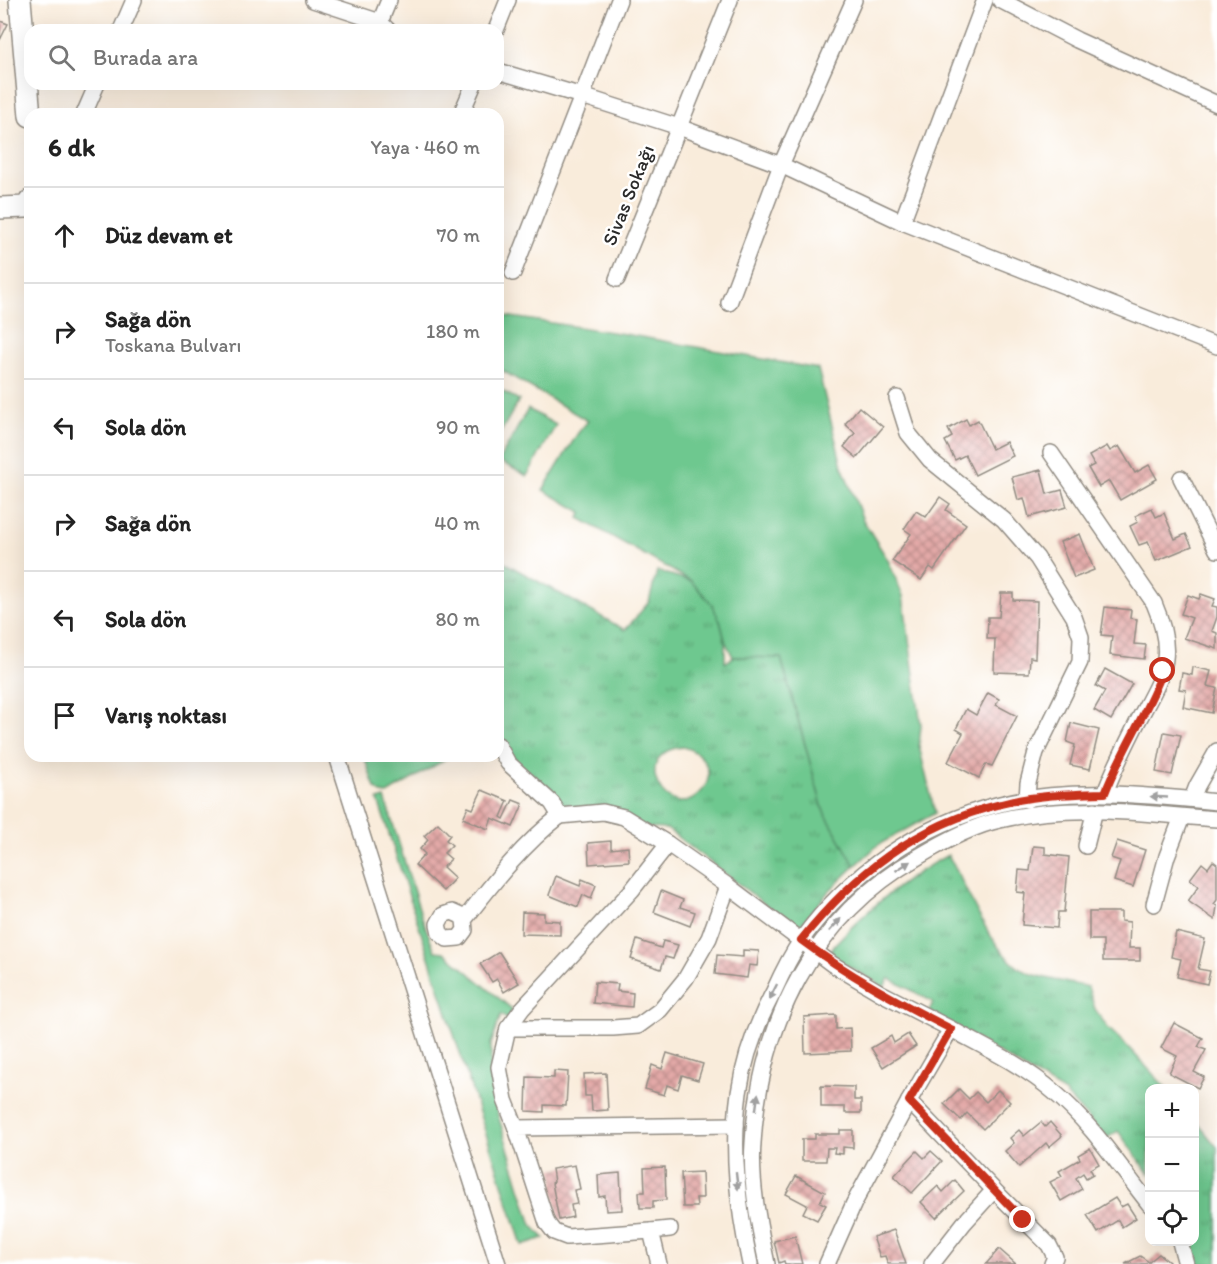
<!DOCTYPE html>
<html lang="tr">
<meta charset="utf-8">
<style>
body{margin:0;font-family:Itim,sans-serif;background:#f6f6f6;color:#222}
.controls{position:absolute;right:18px;bottom:18px;display:grid;overflow:hidden;border-radius:12px;box-shadow:0 6px 24px #0002}
.controls button{width:54px;height:54px;display:grid;place-items:center;padding:0;border:0;border-bottom:2px solid #e0e0e0;background:#fff;color:#222;font:30px sans-serif}
.stop{position:absolute;width:18px;height:18px;margin:-14px;border:4px solid #c8321e;border-radius:50%;background:#fff}
.stop.end{background:#c8321e;border-color:#fff;box-shadow:0 2px 6px #0008}
.list{margin:0;padding:0;list-style:none}
h2{display:flex;justify-content:space-between;align-items:center;height:78px;margin:0;padding:0 24px;font-size:26px}
h2 small{font-size:20px;font-weight:400;color:#767676}
.list li{display:grid;grid-template-columns:39px 1fr auto;gap:18px;align-items:center;box-sizing:border-box;height:96px;padding:0 24px;border-top:2px solid #e0e0e0}
.list b{display:block;font-size:22px;white-space:nowrap}
.list p{margin:0;font-size:20px;white-space:nowrap;color:#767676}
.list em{font-size:20px;font-style:normal;color:#767676}
.icon{flex:none;width:33px;height:33px;fill:none;stroke:currentColor;stroke-width:2;stroke-linecap:round;stroke-linejoin:round}
.map{position:relative;flex:none;width:1217px;height:1264px;overflow:hidden}
.search{position:absolute;background:#fff;box-shadow:0 6px 24px #0002;left:24px;top:24px;width:480px;height:66px;display:flex;align-items:center;gap:15px;box-sizing:border-box;padding:0 21px;border-radius:18px;color:#767676;font-size:22px}
.panel{position:absolute;background:#fff;box-shadow:0 6px 24px #0002;left:24px;top:108px;width:480px;height:654px;border-radius:18px}
.map>svg:first-child{display:block}
.green{fill:#6ec88f;stroke:#4c7a5d;stroke-width:1.5}
.park{fill:url(#park-tufts);stroke:#4c7a5d;stroke-width:1.5;fill-rule:evenodd}
.building{fill:url(#building-cross-hatch)}
.lines{fill:none;stroke-linecap:round;stroke-linejoin:round}
.minor-casing{stroke:#928c83;stroke-width:18}
.secondary-casing{stroke:#928c83;stroke-width:24}
.minor{stroke:#fff;stroke-width:15}
.secondary{stroke:#fff;stroke-width:21}
.oneway{fill:#a0a0a0}
.route{stroke:#c8321e;stroke-width:8}
.labels{text-anchor:middle;stroke-width:5;stroke-linejoin:round;paint-order:stroke}
.street-label{font-size:20px;fill:#2b2b2b;stroke:#fff}
</style>
<div class="map">
<svg width="1217" height="1264" viewBox="0 0 1217 1264">
<defs>
<pattern id="park-tufts" width="24" height="20" patternUnits="userSpaceOnUse" patternTransform="scale(1.5)"><rect width="24" height="20" fill="#6ec88f"/><path d="M3 7l-1-3M5 7V3M7 7l1-3M15 17l-1-3M17 17v-4M19 17l1-3" fill="none" stroke="#5ba375"/></pattern>
<pattern id="building-cross-hatch" width="8" height="8" patternUnits="userSpaceOnUse" patternTransform="scale(1.5)"><rect width="8" height="8" fill="#e3a9a7"/><path d="M0 0l8 8M0 8l8-8" fill="none" stroke="#b88a88"/></pattern>
</defs>
<rect width="100%" height="100%" fill="#fff"/>
<filter id="ink" filterUnits="userSpaceOnUse"><feTurbulence type="fractalNoise" baseFrequency=".0167" numOctaves="2"/><feDisplacementMap in="SourceGraphic" scale="12" xChannelSelector="R" yChannelSelector="G"/><feConvolveMatrix kernelMatrix="1 2 1 2 8 2 1 2 1" color-interpolation-filters="sRGB"/></filter>
<filter id="wash" filterUnits="userSpaceOnUse"><feTurbulence type="fractalNoise" baseFrequency=".008" numOctaves="4" result="noise"/><feDisplacementMap in="SourceGraphic" scale="24" xChannelSelector="R" yChannelSelector="G"/><feGaussianBlur stdDeviation="1.35" result="paint"/><feColorMatrix in="noise" values="0 0 0 0 0 0 0 0 0 0 0 0 0 0 0 0 0 1.4 0 .05"/><feComposite in="paint" operator="in"/></filter>
<g filter="url(#wash)">
<rect width="100%" height="100%" fill="#f9ecdb"/>
<g class="green">
<path d="M498 315 625 334 818 369 842 466 863 520 888 560 903 596 921 725 919 746 935 813 878 845 855 866 823 810 781 658 733 657 725 641 720 621 691 581 579 518 582 512 543 490 578 433 588 421 498 368Z"/>
<path d="M498 389 519 400 498 437Z"/>
<path d="M528 409 556 425 527 476 499 461Z"/>
<path d="M364 756H451L387 794 381 793 375 788Z"/>
<path d="M385 798 422 918 435 951 444 952 513 1010 507 1019 501 1015 491 1044V1077L498 1115 522 1194 532 1225 544 1238 522 1245 378 800Z"/>
</g>
<g class="park">
<path d="M498 559 625 630 649 602 657 571 691 581 711 603 720 621 725 641V663L733 657 781 658 823 810 855 866 828 892 799 928 766 905 667 829 644 828 552 803 498 745ZM683 747C704 752 717 774 701 792 668 829 626 752 683 747Z"/>
<path d="M948 855C968 888 992 959 1029 973 1047 980 1069 982 1088 987L1095 1009 1107 1027 1127 1046 1166 1088H1150L1149 1174 1118 1131 1106 1139 1065 1093 929 1011 933 1002 889 978 884 987 832 956 831 950 835 944C869 908 904 878 948 855Z"/>
<path d="M1195 1120 1217 1147V1264H1192V1257L1185 1242H1194Z"/>
</g>
<g id="blocks">
<g class="building">
<path d="M0 21 8 24 0 40Z"/>
<path d="M859 407 883 427 857 458 844 447 855 433 845 424Z"/>
<path d="M966 419 969 425 978 420 992 449 1006 442 1013 456 975 475 965 455 955 460 945 441 952 437 948 429Z"/>
<path d="M1107 446 1110 451 1119 446 1135 473 1149 465 1157 479 1120 500 1109 481 1099 487 1088 468 1094 465 1089 456Z"/>
<path d="M1041 470 1047 494 1062 490 1067 507 1029 517 1024 498 1018 500 1012 477Z"/>
<path d="M940 497 950 504 946 510 966 524 934 570 930 567 921 580 892 561 911 534 904 529 916 511 926 517Z"/>
<path d="M1152 508 1156 517 1164 513 1175 539 1186 534 1192 546 1156 561 1148 542 1139 545 1130 526 1138 522 1135 516Z"/>
<path d="M1080 534 1094 570 1074 578 1060 542Z"/>
<path d="M1001 593H1013V600L1037 601 1035 658 1030 657 1029 673 994 672 995 639H987L988 617H999Z"/>
<path d="M1201 594 1215 599 1212 606 1217 607V617L1212 631 1217 633V649L1184 638 1192 618 1181 614 1188 595 1199 599Z"/>
<path d="M1105 607 1131 610 1130 618 1137 619 1134 644 1146 645 1144 659 1110 655 1112 636 1101 635Z"/>
<path d="M1193 667 1211 671 1207 686 1217 688 1212 713 1183 707 1186 690 1179 689 1182 673 1192 675Z"/>
<path d="M1105 669 1132 684 1111 720 1094 710 1105 691 1096 686Z"/>
<path d="M988 693 999 699 996 705 1017 716 992 766 986 764 979 778 948 762 963 733 956 729 966 709 976 715Z"/>
<path d="M1071 723 1099 730 1090 769 1070 765 1075 745 1067 742Z"/>
<path d="M1164 732 1181 735 1172 775 1156 772Z"/>
<path d="M482 790 508 801 501 817 504 819 513 800 523 804 513 827 492 818 488 829 463 818 468 807 473 809Z"/>
<path d="M438 823 450 835 446 840 452 845 444 853 451 859 443 867 455 878 443 891 415 865 425 854 420 849 428 840 424 836Z"/>
<path d="M611 841V849L628 847 629 861 589 864 588 843Z"/>
<path d="M1117 841 1145 850 1133 887 1114 881 1120 861 1111 858Z"/>
<path d="M1033 846 1045 847V854L1069 857 1064 912H1058L1057 928 1022 925 1025 893 1017 892 1019 870 1030 871Z"/>
<path d="M1213 861 1217 864V900L1214 904 1217 906 1215 920 1188 901 1199 886 1190 879 1202 863 1208 868Z"/>
<path d="M556 876 580 886 582 879 596 885 591 899 583 895 578 907 549 895Z"/>
<path d="M661 891 683 900 680 907 695 912 690 926 654 912Z"/>
<path d="M522 912 544 913V920L560 921V935L521 934Z"/>
<path d="M1089 912H1121V921L1130 922 1129 948H1140V961H1103V940H1089Z"/>
<path d="M1176 932 1205 939 1198 969 1210 971 1207 984 1177 977 1181 959 1171 957Z"/>
<path d="M637 940 661 948 663 941 678 945 673 959 665 957 661 969 631 959Z"/>
<path d="M743 950 759 951 757 966 749 965 747 978 715 974 717 955 743 957Z"/>
<path d="M499 952 519 983 504 992 497 979 492 982 480 964Z"/>
<path d="M595 982 618 984 617 991 633 993 632 1007 593 1003Z"/>
<path d="M836 1015V1029L850 1028 851 1051 805 1053 804 1017Z"/>
<path d="M1174 1023 1203 1038 1198 1047 1206 1050 1194 1072 1204 1077 1198 1088 1169 1073 1177 1056 1161 1048Z"/>
<path d="M908 1034 916 1046 883 1067 871 1048 891 1036 894 1043Z"/>
<path d="M667 1053 703 1064 698 1080 682 1075 678 1089 667 1085 664 1095 645 1089 652 1065 662 1069Z"/>
<path d="M554 1071 568 1072 566 1106 544 1105V1112L526 1111 527 1077 554 1078Z"/>
<path d="M606 1073 608 1110 592 1111 591 1096H585L584 1074Z"/>
<path d="M821 1086 854 1087V1100H861V1113H845V1107H821Z"/>
<path d="M959 1089 969 1099 976 1092 986 1102 998 1090 1010 1102 983 1129 967 1113 961 1120 944 1104Z"/>
<path d="M1041 1122 1045 1127 1050 1122 1062 1136 1049 1147 1046 1143 1019 1167 1005 1151 1014 1143 1010 1138 1019 1130 1024 1136Z"/>
<path d="M840 1130H853V1148L843 1147V1154L834 1153 835 1148H827L826 1161H802V1139H815V1134H840Z"/>
<path d="M1090 1148 1099 1164 1090 1169 1093 1174 1086 1178 1083 1173 1076 1178 1082 1189 1061 1201 1050 1182 1062 1176 1059 1171 1080 1159 1078 1155Z"/>
<path d="M917 1151 924 1158 931 1151 942 1161 912 1193 894 1176Z"/>
<path d="M575 1165 580 1189 574 1190 577 1204 571 1205 573 1217 559 1220 552 1183 554 1182 552 1169Z"/>
<path d="M665 1167 666 1200 653 1201V1208H640L639 1192H645L644 1168Z"/>
<path d="M702 1172 703 1198H696L697 1207H683L681 1173Z"/>
<path d="M620 1173 622 1210 606 1211 605 1196 599 1197 598 1175Z"/>
<path d="M796 1176 825 1192 820 1202 826 1205 817 1220 803 1213 807 1205 786 1194Z"/>
<path d="M955 1180 964 1191 936 1218 921 1202 938 1186 943 1192Z"/>
<path d="M1115 1198 1121 1207 1127 1204 1136 1218 1122 1227 1118 1220 1098 1233 1087 1215Z"/>
<path d="M894 1230 906 1264H888L885 1256 880 1257 873 1237Z"/>
<path d="M795 1236 802 1264H785L784 1261 779 1263 774 1241Z"/>
<path d="M999 1249 1016 1264H986Z"/>
<path d="M1159 1254 1169 1262 1168 1264H1125L1140 1256 1149 1262Z"/>
</g>
</g>
</g>
<g filter="url(#ink)">
<use href="#blocks" fill-opacity="0" stroke="#928c83" stroke-width="1.5"/>
<g class="lines">
<g class="minor-casing">
<g id="minor">
<path d="M313 0 380 22 388 30"/>
<path d="M854 0 781 165 902 222 985 0"/>
<path d="M1000 0 1077 40 1217 104"/>
<path d="M380 22 389 0"/>
<path d="M121 30 134 0"/>
<path d="M496 30 508 0"/>
<path d="M498 71 582 96 619 0"/>
<path d="M84 114 97 84"/>
<path d="M461 114 474 84"/>
<path d="M902 222 1217 346"/>
<path d="M513 273 582 96 679 127 617 279"/>
<path d="M729 303 781 165 679 127 730 0"/>
<path d="M897 398 908 433 930 460 1004 520 1037 558 1074 617 1081 637 1080 662 1036 752 1028 783 1027 800"/>
<path d="M1051 453 1154 603C1177 657 1163 674 1138 721 1126 745 1114 768 1105 793"/>
<path d="M1181 478 1217 550"/>
<path d="M498 745 508 763 552 803 560 816 603 812 624 817 668 844 728 886 832 964 881 993 951 1029 909 1101 994 1190 964 1223 932 1264"/>
<path d="M337 756 498 1264"/>
<path d="M1192 799 1197 786 1217 751"/>
<path d="M1086 846 1095 810"/>
<path d="M1154 904 1167 856 1182 817"/>
<path d="M464 920 465 930 459 938 447 939 440 933 438 924 443 915 452 912 461 916 464 920C493 883 522 845 560 816"/>
<path d="M508 1028 522 1009 632 890 668 844"/>
<path d="M951 1029C986 1048 1024 1066 1054 1092 1092 1124 1119 1166 1150 1205"/>
<path d="M516 1128 505 1100 499 1067 508 1028H613L638 1026 660 1010 686 978 709 938 728 886"/>
<path d="M994 1190 1049 1245 1055 1257 1052 1264"/>
<path d="M651 1231 567 1237 554 1232 547 1223 516 1128 736 1125"/>
<path d="M1180 1242 1186 1264"/>
<path d="M659 1264 651 1231 670 1229"/>
<path d="M750 1264C738 1207 731 1151 739 1093 744 1058 757 1023 774 991 782 973 791 955 802 939 850 873 921 824 1000 804 1069 787 1148 795 1217 802"/>
<path d="M767 1264C759 1225 750 1183 753 1143 760 1024 813 917 918 857 943 842 972 826 1000 820 1072 803 1145 814 1217 819"/>
<path d="M827 1264 854 1203 909 1101"/>
</g>
</g>
<g class="secondary-casing">
<g id="secondary">
<path d="M20 0 30 116"/>
<path d="M0 208 27 207 30 201"/>
</g>
</g>
<use href="#minor" class="minor"/>
<use href="#secondary" class="secondary"/>
</g>
<defs><path id="oneway-solid" d="M-6-.8H1V-3.2L6.5 0L1 3.2V.8H-6Z" transform="scale(1.5)"/></defs>
<g class="oneway">
<use href="#oneway-solid" transform="translate(1159 797) rotate(-177)"/>
<use href="#oneway-solid" transform="translate(903 866) rotate(-33)"/>
<use href="#oneway-solid" transform="translate(835 925) rotate(-48)"/>
<use href="#oneway-solid" transform="translate(773 992) rotate(117)"/>
<use href="#oneway-solid" transform="translate(757 1102) rotate(-82)"/>
<use href="#oneway-solid" transform="translate(737 1181) rotate(83)"/>
</g>
</g>
<g class="lines" filter="url(#ink)">
<path class="route" d="M1023 1220 909 1101 951 1029C898 1002 848 975 801 940 854 874 916 825 1001 804 1034 795 1071 794 1105 793 1121 751 1147 713 1163 671"/>
</g>
<g class="labels">
<g class="street-label">
<text transform="translate(628 195) rotate(-68)" y="7">Sivas Sokağı</text>
</g>
</g>
</svg>
<div class="controls">
<button>+</button>
<button>−</button>
<button><svg class="icon" aria-label="locate" viewBox="0 0 24 24"><circle cx="12" cy="12" r="6"/><path d="M12 2v4M12 18v4M2 12h4M18 12h4"/></svg></button>
</div>
<div class="stop" style="left:1163px;top:671px"></div>
<div class="stop end" style="left:1023px;top:1220px"></div>
<div class="search"><svg class="icon" aria-label="search" viewBox="0 0 24 24"><circle cx="10" cy="10" r="6"/><path d="M15 15l6 6"/></svg>Burada ara</div>
<section class="panel">
<h2>6 dk<small>Yaya · 460 m</small></h2>
<ul class="list">
<li><svg class="icon" aria-label="ahead" viewBox="0 0 24 24"><path d="M12 20V5M6 11l6-6 6 6"/></svg><div><b>Düz devam et</b></div><em>70 m</em></li>
<li><svg class="icon" aria-label="right" viewBox="0 0 24 24"><path d="M7 20v-9h11M14 6l5 5-5 5"/></svg><div><b>Sağa dön</b><p>Toskana Bulvarı</p></div><em>180 m</em></li>
<li><svg class="icon" aria-label="left" viewBox="0 0 24 24"><path d="M17 20v-9H6M10 6l-5 5 5 5"/></svg><div><b>Sola dön</b></div><em>90 m</em></li>
<li><svg class="icon" aria-label="right" viewBox="0 0 24 24"><path d="M7 20v-9h11M14 6l5 5-5 5"/></svg><div><b>Sağa dön</b></div><em>40 m</em></li>
<li><svg class="icon" aria-label="left" viewBox="0 0 24 24"><path d="M17 20v-9H6M10 6l-5 5 5 5"/></svg><div><b>Sola dön</b></div><em>80 m</em></li>
<li><svg class="icon" aria-label="arrive" viewBox="0 0 24 24"><path d="M6 21V4h12l-3 4 3 4H6"/></svg><div><b>Varış noktası</b></div></li>
</ul>
</section>
</div>
